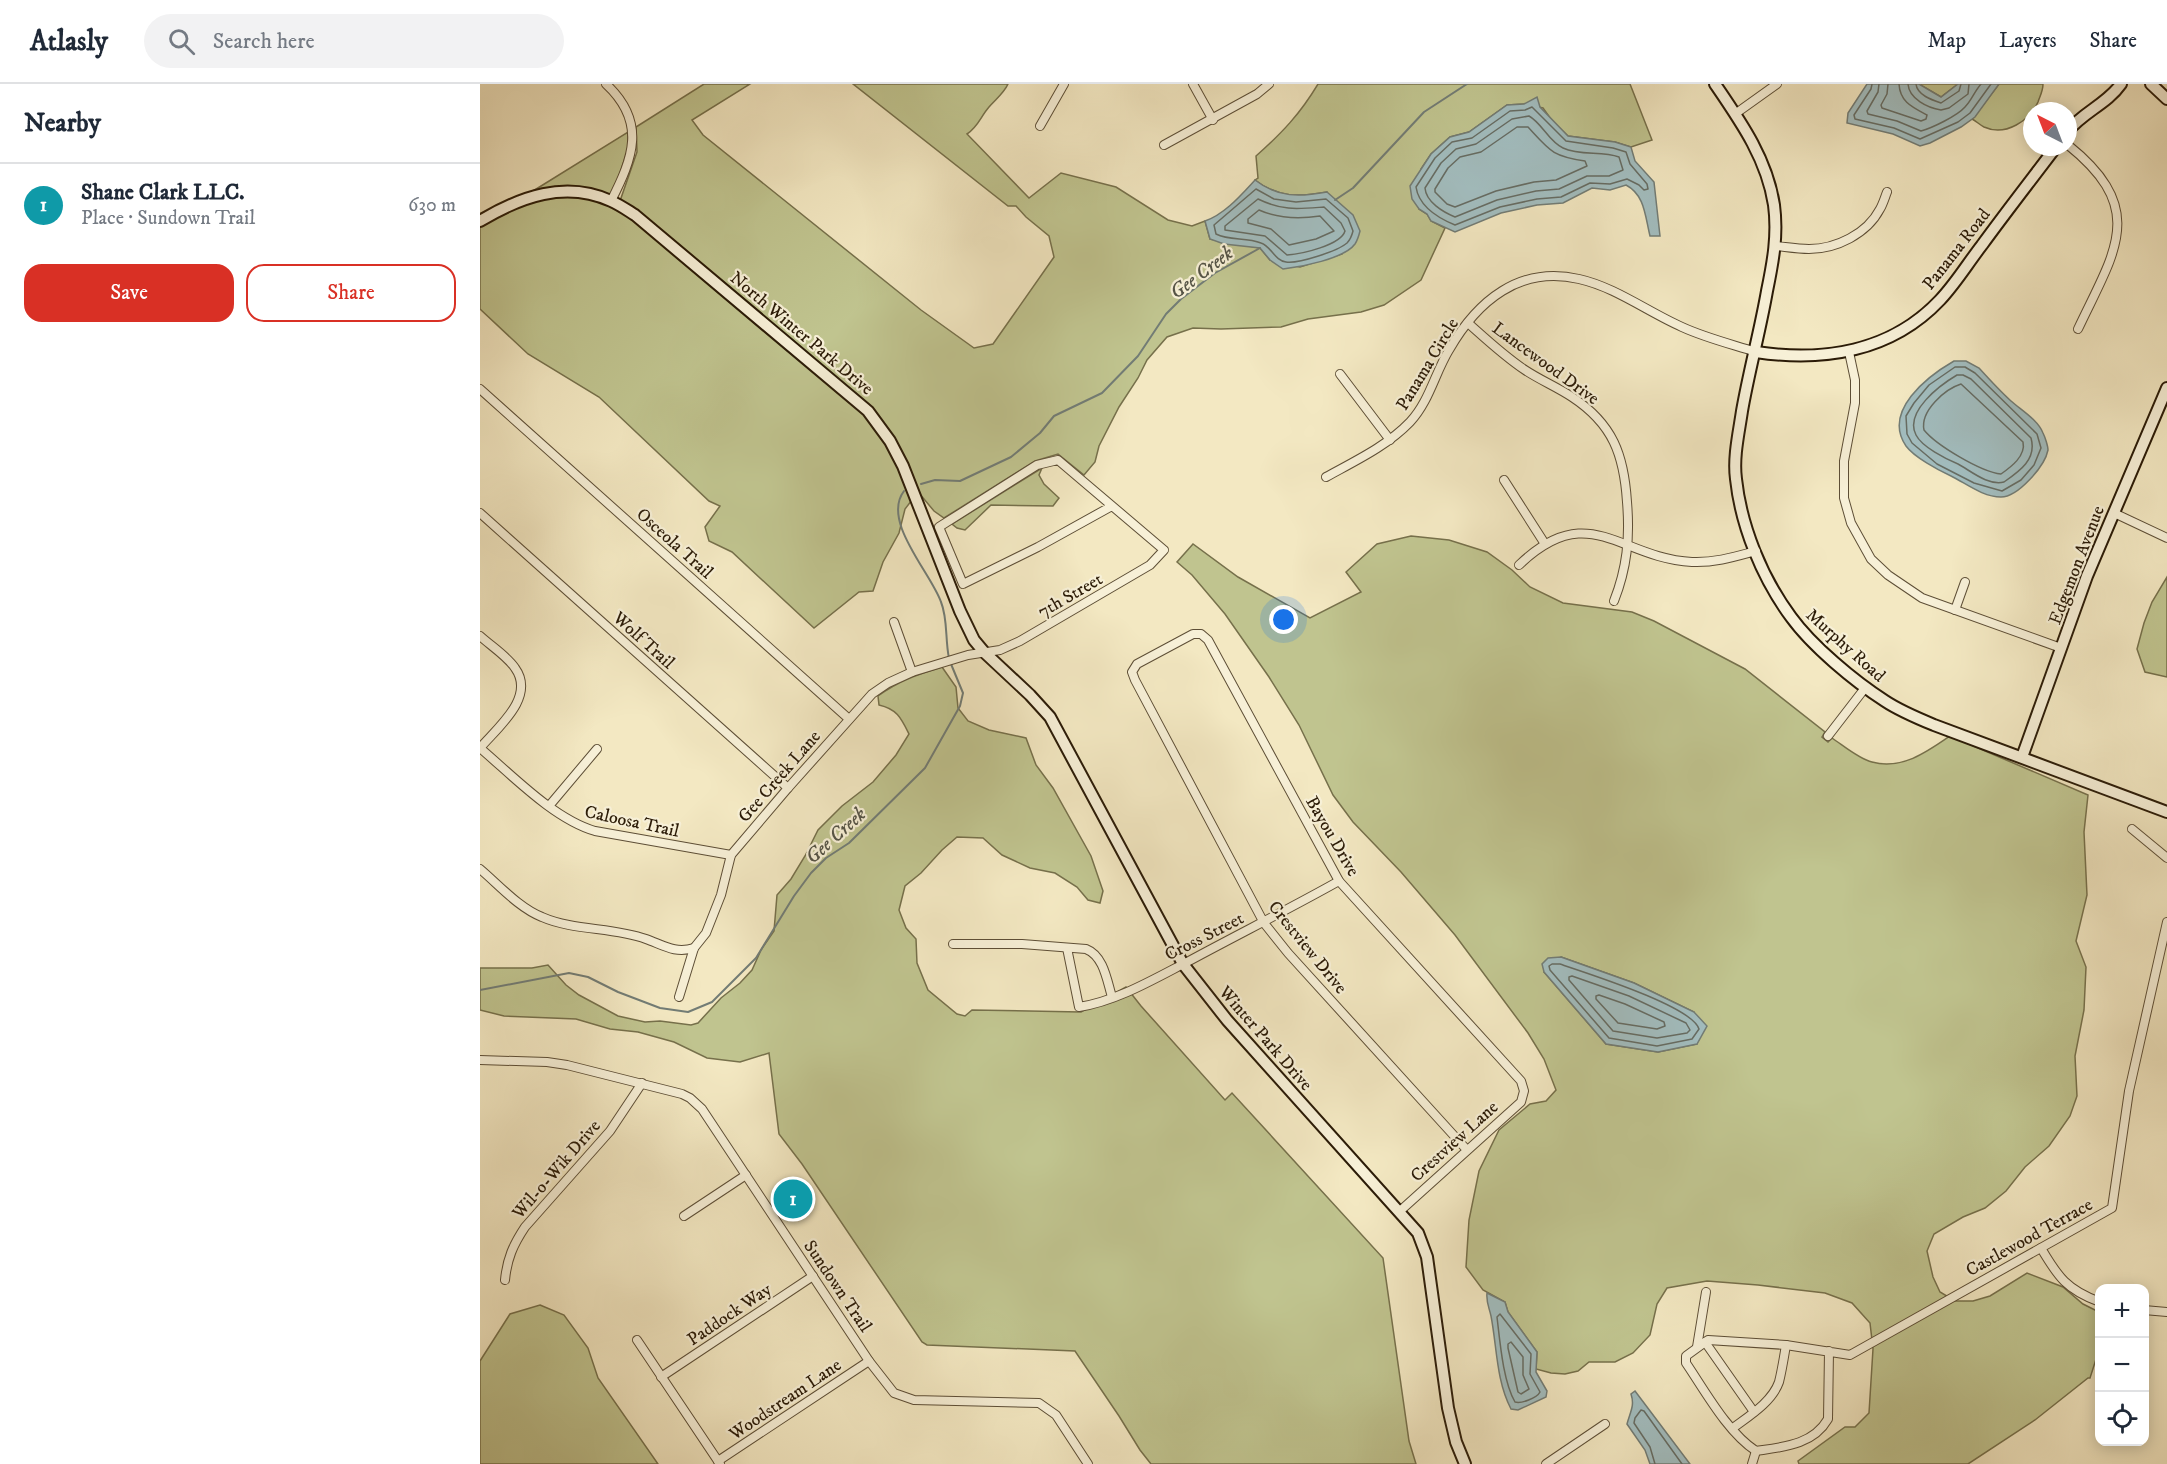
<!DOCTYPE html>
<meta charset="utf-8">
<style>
body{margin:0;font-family:"IM FELL DW Pica",serif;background:#f2f2f3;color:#1f2937}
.controls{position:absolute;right:18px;bottom:18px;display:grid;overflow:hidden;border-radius:12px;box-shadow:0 3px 15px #0003}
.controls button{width:54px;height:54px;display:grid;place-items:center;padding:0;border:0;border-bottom:2px solid #e0e1e3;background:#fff;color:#1f2937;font:30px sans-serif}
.compass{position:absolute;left:1543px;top:18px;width:54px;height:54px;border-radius:50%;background:#fff;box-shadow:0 3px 15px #0003;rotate:318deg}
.you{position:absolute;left:804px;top:536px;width:21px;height:21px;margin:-15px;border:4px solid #fff;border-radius:50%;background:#1a73e8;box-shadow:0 0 0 9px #1a73e833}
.badge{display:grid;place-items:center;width:39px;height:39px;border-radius:50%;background:#d93025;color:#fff;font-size:20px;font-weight:700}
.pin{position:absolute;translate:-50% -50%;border:3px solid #fff;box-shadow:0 2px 6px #0006}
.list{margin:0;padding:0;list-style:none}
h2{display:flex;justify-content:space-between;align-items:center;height:78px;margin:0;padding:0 24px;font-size:26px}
h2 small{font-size:20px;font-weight:400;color:#747a83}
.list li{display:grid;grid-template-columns:39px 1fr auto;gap:18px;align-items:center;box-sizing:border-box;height:84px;padding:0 24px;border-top:2px solid #e0e1e3}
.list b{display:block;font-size:22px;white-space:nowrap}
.list p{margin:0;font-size:20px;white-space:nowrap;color:#747a83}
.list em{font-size:20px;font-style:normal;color:#747a83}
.actions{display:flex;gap:12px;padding:18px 24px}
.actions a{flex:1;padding:14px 0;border:2px solid #d93025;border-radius:18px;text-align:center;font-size:21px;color:#d93025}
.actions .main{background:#d93025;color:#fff}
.icon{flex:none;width:33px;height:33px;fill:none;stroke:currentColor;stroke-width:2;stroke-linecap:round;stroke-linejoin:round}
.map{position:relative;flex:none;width:1687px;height:1380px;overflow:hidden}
header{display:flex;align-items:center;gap:36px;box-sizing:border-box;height:84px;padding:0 30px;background:#fff;border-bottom:2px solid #e0e1e3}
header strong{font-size:28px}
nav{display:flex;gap:33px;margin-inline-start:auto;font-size:21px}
.search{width:420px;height:54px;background:#f2f2f3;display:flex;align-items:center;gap:15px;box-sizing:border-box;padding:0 21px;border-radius:33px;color:#747a83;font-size:22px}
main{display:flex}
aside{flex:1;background:#fff}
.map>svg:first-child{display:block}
.green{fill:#c0c48f;stroke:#76704b;stroke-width:1.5;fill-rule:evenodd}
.water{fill:#a2bdbf;stroke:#727c75;stroke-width:1.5}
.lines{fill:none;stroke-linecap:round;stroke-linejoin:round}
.shore{stroke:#666c63;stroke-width:1.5}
.stream{stroke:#727c75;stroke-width:2}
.street-casing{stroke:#5d4e36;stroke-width:10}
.secondary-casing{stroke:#2b1b07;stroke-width:14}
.street{stroke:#f7f0d7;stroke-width:8}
.secondary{stroke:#f7f0d7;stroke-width:10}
.labels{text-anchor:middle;stroke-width:4.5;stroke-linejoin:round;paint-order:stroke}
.street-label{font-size:18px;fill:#2b1b07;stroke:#f7f0d7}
.water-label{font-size:20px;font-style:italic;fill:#555447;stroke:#f7f0d7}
</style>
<header>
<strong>Atlasly</strong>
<div class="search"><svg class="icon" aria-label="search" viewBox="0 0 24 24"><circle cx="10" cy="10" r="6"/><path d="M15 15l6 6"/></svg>Search here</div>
<nav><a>Map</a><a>Layers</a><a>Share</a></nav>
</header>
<main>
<aside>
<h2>Nearby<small></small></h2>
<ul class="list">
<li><span class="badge" style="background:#0f9aa8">1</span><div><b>Shane Clark LLC.</b><p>Place · Sundown Trail</p></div><em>630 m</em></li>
</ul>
<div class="actions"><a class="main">Save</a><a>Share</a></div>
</aside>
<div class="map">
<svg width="1687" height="1380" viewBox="0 0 1687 1380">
<rect width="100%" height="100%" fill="#f3e8c2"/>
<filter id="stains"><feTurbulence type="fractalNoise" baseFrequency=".00333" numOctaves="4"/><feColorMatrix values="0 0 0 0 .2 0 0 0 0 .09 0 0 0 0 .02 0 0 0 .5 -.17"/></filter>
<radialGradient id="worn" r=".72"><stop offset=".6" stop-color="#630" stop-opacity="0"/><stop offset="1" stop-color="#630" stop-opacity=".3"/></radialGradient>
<g class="green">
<path d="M224 0H270L212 36 223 51 441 226 494 264 513 260 574 173 569 152 546 133 536 122H528L373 0H528C524 9 516 15 509 23 501 32 498 43 487 50L549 114 581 89 636 103 688 136 712 142 725 137 730 155 780 164 790 176 820 183 862 170 847 108C820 113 798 114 775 96L778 94 776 72C802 49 820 30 838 0H1150L1172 56 1151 63 1135 58 1088 52 1073 38 1063 24 1044 20 1027 21 989 48 970 53 951 70 941 85 939 125 947 130 951 137 965 144 941 196 904 221 881 228 828 235 801 243 741 245 713 244 687 253 667 276 658 294 639 323 619 362 615 378 604 391 578 370 555 377 464 434 454 427 439 409 391 324 158 128 140 117 157 68 156 43Z"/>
<path d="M1439 0H1478L1461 13Z"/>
<path d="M1519 0H1563C1563 7 1560 12 1558 18 1550 36 1526 53 1504 43 1500 41 1496 37 1492 35Z"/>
<path d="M148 48V65L132 113 83 103 53 107Z"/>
<path d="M84 112C114 115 127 118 153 134L385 330C406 358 419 383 432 416L425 425 419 449 403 478 393 507 379 508 334 544 252 468 229 457 225 443 240 422 229 417 119 313 48 270 0 225V143C28 124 51 116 84 112Z"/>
<path d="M562 384 559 391 564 400 579 414 573 422 511 421 485 446 477 444 472 440Z"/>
<path d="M931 452 969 456 1007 468 1032 486 1050 503 1083 519 1152 528 1174 537 1265 585 1345 648 1342 653 1348 658 1352 654C1364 662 1379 675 1392 678 1422 686 1447 668 1470 652L1608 711 1604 748 1607 811 1596 857 1606 883 1604 926 1595 972 1597 1012 1590 1032 1569 1062 1545 1083 1526 1107 1505 1124 1483 1133 1454 1150 1447 1167 1453 1193 1460 1208 1475 1217H1493L1510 1212 1547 1189 1583 1203 1603 1220 1619 1228V1266L1610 1294H1608L1555 1336 1488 1380H1319L1318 1377 1365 1343H1375L1389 1329 1393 1265 1390 1239 1372 1219 1345 1209 1278 1201 1227 1197 1187 1204 1177 1220 1170 1251 1153 1269 1135 1278H1109L1098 1287 1085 1290 1071 1289 1056 1285 1057 1268 1028 1228 1025 1218 1003 1206 986 1183 989 1136 999 1087 1019 1046 1050 1020 1066 1017 1076 1006 1064 975 1048 949 975 851 921 788 873 738 853 711 819 641 789 593 745 530 712 491 697 478 713 460 758 493 830 534 881 508 866 488 897 460ZM1081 873 1154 899 1214 928 1217 960 1178 968 1126 960 1064 888Z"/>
<path d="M1687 493V593L1665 588 1657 565 1664 539 1672 518Z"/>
<path d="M462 583 476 603 478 624 488 637 509 646 546 654 556 681 573 704 611 772 623 807 620 819 608 816 597 803 575 789 550 784 522 771 503 754 477 753 462 766 441 789 425 802 419 826 426 844 436 855 437 879 448 906 477 930 485 932 492 926 601 928 646 903 661 922 745 1016 752 1009 903 1174 929 1357 936 1380H671L660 1366 639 1332 595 1267 447 1261 442 1258 322 1080 299 1050 289 969 260 978 227 974 194 958 158 948 130 945 96 935 24 932 0 926V884H52L68 881 86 901 99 911 138 932 165 938 180 937 211 941 218 939 241 914 260 899 272 886 281 866 294 847 297 811 311 795 325 772 338 746 362 722 393 698 416 671 429 650C421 634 417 625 399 621L398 612C418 597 439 590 462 583Z"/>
<path d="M60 1221 84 1231 108 1264 118 1294 178 1380H0V1277L30 1230Z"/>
</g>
<g class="water">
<path d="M1387 0H1439L1461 13 1478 0H1519L1495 33 1481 43 1450 59 1440 62 1413 50 1367 39 1368 29Z"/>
<path d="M1057 13 1060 23 1088 52 1135 58 1151 63 1155 77 1174 98 1180 152H1170C1165 132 1165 111 1146 101L1130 106 1112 104 1083 119 1057 121 1021 129 975 148 951 137 947 130 939 125 932 115 930 102 951 70 970 53 989 48 1027 21 1044 20Z"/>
<path d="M775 96C798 114 820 113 847 108L873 131 880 147C879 151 877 157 875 160 864 175 820 183 803 185L790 176 780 164 744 160 730 155 725 137C745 130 761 111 775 96Z"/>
<path d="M1474 277H1486L1499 284C1509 295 1520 307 1531 317 1541 326 1558 336 1563 349 1565 353 1568 362 1568 366 1565 382 1538 413 1521 413 1503 413 1487 400 1471 392 1458 386 1434 373 1426 362 1402 327 1448 292 1474 277Z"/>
<path d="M1081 873 1154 899 1214 928 1227 942 1217 960 1178 968 1126 960 1064 888 1062 880 1068 874Z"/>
<path d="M1007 1209 1025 1218 1028 1228 1057 1268 1056 1288 1067 1307 1066 1313 1038 1326 1031 1325C1016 1296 1017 1263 1011 1232 1009 1223 1006 1218 1007 1209Z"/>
<path d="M1155 1307 1210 1380H1170L1165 1366 1147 1340C1150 1328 1155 1322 1151 1310Z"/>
</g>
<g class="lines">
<g class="shore">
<path d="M1392 0 1391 5 1374 31 1375 35 1414 44 1440 55 1478 38 1490 29 1511 0"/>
<path d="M1399 0 1398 8 1387 27 1388 30 1417 37 1441 47C1452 44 1477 32 1485 23 1492 16 1494 8 1501 0"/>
<path d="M1408 0 1407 10 1401 21 1402 24 1441 37 1446 35 1447 31C1432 23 1420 18 1419 0"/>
<path d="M1428 0C1429 15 1448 24 1461 26L1469 24 1488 10 1489 0"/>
<path d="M1436 0C1437 11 1452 16 1461 19L1479 7 1481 0"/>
<path d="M1052 23 1086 57 1133 64 1146 68 1150 80 1167 100 1168 105 1164 106 1159 101 1147 95 1130 100 1110 99 1081 113 1057 115 1020 123 975 141C958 134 939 123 936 103L955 74 972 58 992 54 1030 27 1045 26Z"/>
<path d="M1049 32C1062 39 1069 58 1083 64 1100 72 1121 67 1139 73L1143 86 1129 92H1107L1079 105 1056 107 1017 116 975 133C963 128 946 118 945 104L961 79 976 65 996 60 1032 35Z"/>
<path d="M1037 43H1048C1070 67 1072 72 1105 77L1107 82 1076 96 1054 98 1016 107 975 123 967 120 955 108V105L968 84 980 73 1001 68Z"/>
<path d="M776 105 794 115 816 118 846 115 868 134 873 147C872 151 871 155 867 159 858 167 818 180 806 178 795 177 791 162 781 159 766 153 750 157 736 150L734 141Z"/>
<path d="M778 115C803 127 817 125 844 123L861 139 865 147C861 161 822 170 807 171L785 152 745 146V142Z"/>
<path d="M779 126C799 135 819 135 840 132L854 147 836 155 809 161 791 145 768 139V135Z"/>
<path d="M1475 283H1485L1495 289 1557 350 1561 364 1554 381 1541 396 1522 407 1494 399 1457 380 1432 359 1427 350 1426 332 1434 319 1449 301Z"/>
<path d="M1477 291H1483L1491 295 1551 354C1557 375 1540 387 1524 398 1508 402 1491 387 1478 380 1466 375 1442 363 1436 351 1424 328 1460 301 1477 291Z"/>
<path d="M1481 300 1543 358C1546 372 1531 383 1521 390 1501 388 1456 361 1444 346 1440 327 1465 305 1481 300Z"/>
<path d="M1072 880H1080C1106 889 1212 922 1219 945L1212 955 1177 962 1129 954 1070 886 1069 882Z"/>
<path d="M1092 892 1149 912 1206 939 1210 946 1207 949 1177 954 1133 947 1089 896V893Z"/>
<path d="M1119 911 1145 920 1184 938 1185 942 1177 945 1138 939 1116 915V912Z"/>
<path d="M1020 1230 1051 1270 1050 1290 1060 1308C1057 1314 1041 1320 1035 1318 1023 1297 1020 1258 1017 1233Z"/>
<path d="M1031 1258 1043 1273V1291L1049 1305 1041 1310 1038 1308 1028 1264V1260Z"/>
<path d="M1175 1380 1170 1363 1154 1339 1155 1334 1161 1326 1164 1327 1202 1380"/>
</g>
<g class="stream">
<path d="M855 116 873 104 944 28 987 0"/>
<path d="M441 400 455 396 480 397 531 373 560 349 574 332 622 309 658 272 686 230 701 215 735 189 780 164"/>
<path d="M424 407C401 437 451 489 461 518 468 535 465 556 469 574"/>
<path d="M0 906 89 889 108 893 138 908 180 924 208 928 232 918 276 874 314 812 331 789 346 774 369 759 445 684 480 622 483 609 471 580"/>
</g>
<g class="street-casing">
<g id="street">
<path d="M126 0C167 38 153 74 131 117"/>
<path d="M713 0 733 36"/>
<path d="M1255 30 1297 0"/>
<path d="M560 42 584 0"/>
<path d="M684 61 777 10 789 0"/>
<path d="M1588 61C1669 126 1634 168 1598 245"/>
<path d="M1296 162C1306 163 1318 165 1329 165 1356 165 1387 150 1400 125 1403 120 1405 113 1407 108"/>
<path d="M988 239C1006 255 1024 272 1045 286 1060 296 1077 303 1092 313 1133 340 1144 371 1147 418 1150 454 1147 484 1134 517"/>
<path d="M1369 268 1375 296V319L1364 377V414L1371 439 1391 475 1408 491 1442 514 1581 564"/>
<path d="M860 290 910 356"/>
<path d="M0 305 369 635"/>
<path d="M846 393C875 377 907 362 930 338 949 318 955 289 969 266 997 217 1040 181 1099 195 1135 203 1168 228 1202 243 1226 254 1251 260 1276 268"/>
<path d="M1024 396 1065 460"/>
<path d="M0 429 308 704"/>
<path d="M1634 429 1687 454"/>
<path d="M1039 481C1109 414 1139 474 1212 478 1234 479 1254 473 1276 467"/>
<path d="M1475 526 1485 498"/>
<path d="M414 538 432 588"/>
<path d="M0 552C11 562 27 572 35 584 56 613 18 643 0 664"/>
<path d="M1348 652 1385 604"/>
<path d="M0 664C33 692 74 735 115 747L251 771"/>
<path d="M69 722 117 665"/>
<path d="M1652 745 1687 774"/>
<path d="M0 785C19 801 39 824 62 833 94 847 133 843 166 855 183 861 195 870 214 864"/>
<path d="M473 860H542L606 865C624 872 627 897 632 913"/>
<path d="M587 864 599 923C637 917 674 895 709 877 759 850 809 825 859 797"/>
<path d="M199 913 214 864 226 849 241 811 251 771 308 704 392 610 408 599 432 588 488 571 520 566 540 557 670 481 684 466 578 376 557 381 459 443 483 500 558 463 632 422"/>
<path d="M0 976 67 978 87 981 202 1010 210 1014 222 1025 389 1277 414 1309 434 1316 559 1319 576 1331 608 1380"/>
<path d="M920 1127 1041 1018 1044 1007 1041 997 859 797 728 556 721 550H713L657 580 652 588 655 596 784 839 808 869 987 1066"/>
<path d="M204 1132 266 1091"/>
<path d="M1561 1164C1578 1193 1587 1206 1620 1218"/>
<path d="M25 1196C27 1175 33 1161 45 1143L130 1047 162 999"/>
<path d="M1664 1226 1687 1228"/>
<path d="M157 1256 240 1380"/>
<path d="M1225 1258 1274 1328"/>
<path d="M1217 1263 1226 1208"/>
<path d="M1349 1267 1348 1335C1333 1361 1303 1363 1276 1367 1248 1349 1225 1307 1206 1279V1272L1228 1256 1306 1261 1370 1271 1632 1124 1649 1007 1687 838"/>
<path d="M181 1293 333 1192"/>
<path d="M1253 1344C1269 1332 1292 1318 1299 1298 1302 1286 1304 1273 1306 1261"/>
<path d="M238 1377 389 1277"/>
<path d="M1066 1380 1125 1340"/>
<path d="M1272 1380 1276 1367"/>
</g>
</g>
<g class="secondary-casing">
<g id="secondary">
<path d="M1235 0C1261 38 1287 75 1294 121 1298 151 1293 178 1287 207 1280 247 1269 287 1262 327 1259 348 1253 373 1256 395 1261 442 1282 494 1311 533 1332 562 1374 597 1405 617 1420 627 1437 634 1454 641L1687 728"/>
<path d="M1671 0 1687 15"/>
<path d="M1588 47C1603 28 1627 20 1641 0"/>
<path d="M0 137C40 113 85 96 131 117 140 121 147 126 155 131L388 327 410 357 423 382 480 527 494 556 504 568 550 611 570 633 703 880 747 936 938 1149 947 1173 968 1324 976 1358 985 1380"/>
<path d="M1276 268C1343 278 1411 268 1460 216 1476 199 1488 179 1502 161 1526 128 1551 96 1576 63"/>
<path d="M1542 673 1607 492 1687 304"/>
</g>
</g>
<use href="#street" class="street"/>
<use href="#secondary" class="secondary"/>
</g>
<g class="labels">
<g class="street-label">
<text transform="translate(1476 165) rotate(-52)" y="6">Panama Road</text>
<text transform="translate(322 249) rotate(40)" y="6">North Winter Park Drive</text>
<text transform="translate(1066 279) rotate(36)" y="6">Lancewood Drive</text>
<text transform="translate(947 280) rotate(-59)" y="6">Panama Circle</text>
<text transform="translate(195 459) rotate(42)" y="6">Osceola Trail</text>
<text transform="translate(1596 481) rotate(-69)" y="6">Edgemon Avenue</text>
<text transform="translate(590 511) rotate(-30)" y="6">7th Street</text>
<text transform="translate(164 556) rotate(42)" y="6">Wolf Trail</text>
<text transform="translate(1366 561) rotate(42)" y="6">Murphy Road</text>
<text transform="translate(299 692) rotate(-49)" y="6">Gee Creek Lane</text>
<text transform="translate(152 737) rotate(12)" y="6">Caloosa Trail</text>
<text transform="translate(853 752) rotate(60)" y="6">Bayou Drive</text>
<text transform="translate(724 852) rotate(-27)" y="6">Cross Street</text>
<text transform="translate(828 863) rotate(51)" y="6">Crestview Drive</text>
<text transform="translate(786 954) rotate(49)" y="6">Winter Park Drive</text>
<text transform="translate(974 1057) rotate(-42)" y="6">Crestview Lane</text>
<text transform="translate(76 1085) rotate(-49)" y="6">Wil-o-Wik Drive</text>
<text transform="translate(1549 1153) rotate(-29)" y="6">Castlewood Terrace</text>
<text transform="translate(358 1202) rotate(56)" y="6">Sundown Trail</text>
<text transform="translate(249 1230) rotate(-34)" y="6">Paddock Way</text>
<text transform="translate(305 1315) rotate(-34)" y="6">Woodstream Lane</text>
</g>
<g class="water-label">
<text transform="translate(721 188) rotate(-37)" y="7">Gee Creek</text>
<text transform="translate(355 751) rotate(-42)" y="7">Gee Creek</text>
</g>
</g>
<rect width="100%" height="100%" filter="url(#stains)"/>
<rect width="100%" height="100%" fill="url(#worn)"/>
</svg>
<div class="controls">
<button>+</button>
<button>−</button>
<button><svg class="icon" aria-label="locate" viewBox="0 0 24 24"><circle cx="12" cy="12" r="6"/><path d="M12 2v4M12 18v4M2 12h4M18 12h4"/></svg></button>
</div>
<svg class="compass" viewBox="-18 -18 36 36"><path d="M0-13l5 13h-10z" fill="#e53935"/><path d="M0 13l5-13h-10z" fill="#747a83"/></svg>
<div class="you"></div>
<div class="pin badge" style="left:313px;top:1115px;background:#0f9aa8">1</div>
</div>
</main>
